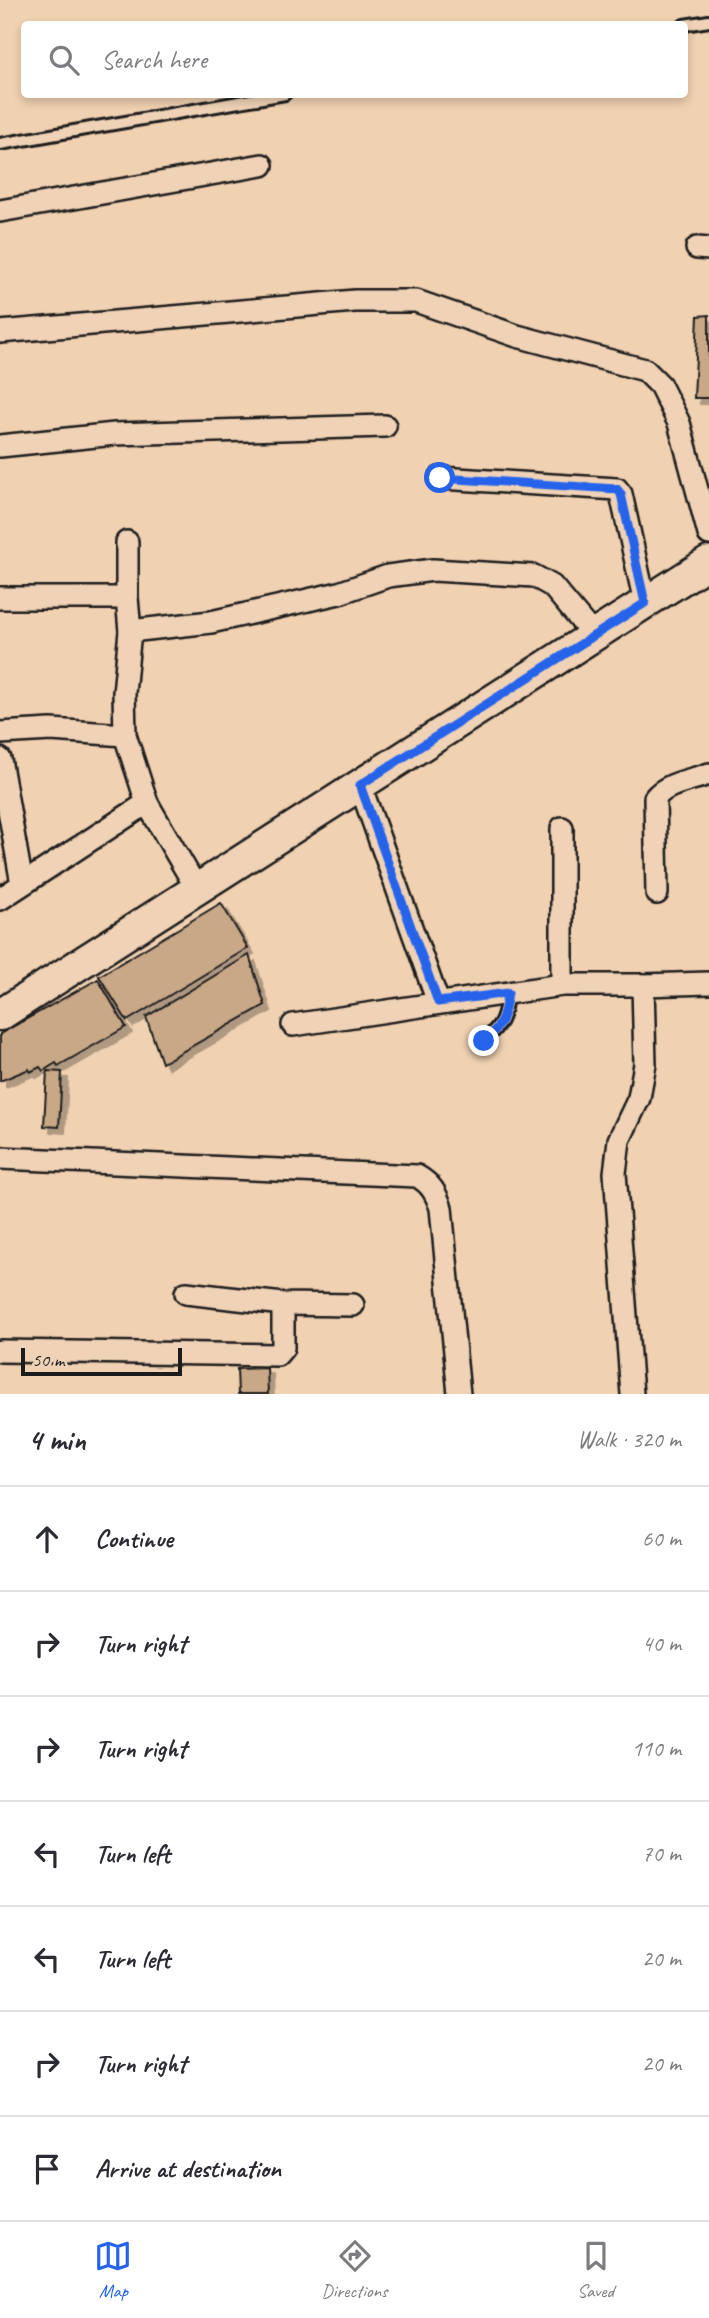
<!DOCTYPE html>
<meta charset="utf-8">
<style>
body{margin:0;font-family:Caveat,sans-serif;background:#f2f2f3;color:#2b2b33}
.scale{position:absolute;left:21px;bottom:18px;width:161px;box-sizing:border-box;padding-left:7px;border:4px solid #1c1c1c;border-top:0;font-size:19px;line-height:24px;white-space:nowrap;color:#1c1c1c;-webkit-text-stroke:5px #f0d3b6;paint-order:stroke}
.stop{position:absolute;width:21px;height:21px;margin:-16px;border:5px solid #2563eb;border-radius:50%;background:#fff}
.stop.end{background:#2563eb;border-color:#fff;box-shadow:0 2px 7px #0008}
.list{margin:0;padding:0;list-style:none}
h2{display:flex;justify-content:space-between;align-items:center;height:91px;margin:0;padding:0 28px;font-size:30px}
h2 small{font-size:23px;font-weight:400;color:#7c7c81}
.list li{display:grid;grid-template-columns:46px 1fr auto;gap:21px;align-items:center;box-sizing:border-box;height:105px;padding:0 28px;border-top:2px solid #e1e1e2}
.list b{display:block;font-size:26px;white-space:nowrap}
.list em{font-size:23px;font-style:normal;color:#7c7c81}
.icon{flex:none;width:38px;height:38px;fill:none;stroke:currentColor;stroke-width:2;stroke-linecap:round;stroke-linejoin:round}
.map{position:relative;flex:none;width:709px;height:1394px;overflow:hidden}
.search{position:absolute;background:#fff;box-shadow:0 4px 10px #0003;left:21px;right:21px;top:21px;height:77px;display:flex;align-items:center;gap:18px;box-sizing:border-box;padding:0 24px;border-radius:7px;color:#7c7c81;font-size:26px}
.sheet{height:826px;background:#fff}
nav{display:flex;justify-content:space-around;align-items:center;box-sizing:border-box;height:98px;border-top:2px solid #e1e1e2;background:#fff;font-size:19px;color:#7c7c81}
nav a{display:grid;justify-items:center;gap:4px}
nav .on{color:#2563eb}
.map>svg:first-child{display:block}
.building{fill:#c8a887;stroke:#1c1c1c;stroke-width:2;filter:url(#shadow)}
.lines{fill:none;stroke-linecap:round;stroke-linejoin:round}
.lane-casing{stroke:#1c1c1c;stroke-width:16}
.street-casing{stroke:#1c1c1c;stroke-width:26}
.secondary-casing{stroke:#1c1c1c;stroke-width:35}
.lane{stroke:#f0d3b6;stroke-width:10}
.street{stroke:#f0d3b6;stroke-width:21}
.secondary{stroke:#f0d3b6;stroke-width:30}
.route{stroke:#2563eb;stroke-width:9}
</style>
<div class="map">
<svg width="709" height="1394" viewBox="0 0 709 1394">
<defs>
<filter id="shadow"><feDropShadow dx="6" dy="6" stdDeviation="0" flood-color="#0004"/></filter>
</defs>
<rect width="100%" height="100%" fill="#f0d1b1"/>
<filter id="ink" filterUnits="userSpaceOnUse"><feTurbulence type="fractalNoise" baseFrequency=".0143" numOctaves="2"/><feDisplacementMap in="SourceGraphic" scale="14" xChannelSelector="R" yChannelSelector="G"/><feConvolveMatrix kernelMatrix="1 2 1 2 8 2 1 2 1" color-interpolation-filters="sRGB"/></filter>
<g filter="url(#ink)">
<g class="building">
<path d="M709 315V398H694L698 316Z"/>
<path d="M221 903 248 948 127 1021 99 976Z"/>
<path d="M249 955 265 1005 162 1063 146 1017Z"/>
<path d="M98 979 126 1027 58 1066 56 1063 43 1071 40 1067 30 1072 29 1069 0 1081V1034Z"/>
<path d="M47 1071 62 1072 59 1127 44 1126Z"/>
<path d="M267 1368 268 1394H238L237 1369Z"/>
</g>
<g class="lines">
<g class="lane-casing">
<g id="lane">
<path d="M684 25 709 21"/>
<path d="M0 144 285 94"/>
<path d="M484 1040C504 1023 503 1018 508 993"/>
</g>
</g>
<g class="street-casing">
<g id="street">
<path d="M0 211 262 165"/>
<path d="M697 248 709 249"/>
<path d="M0 332 355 301H416L517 336 645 370 660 385 679 423 709 534"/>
<path d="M0 446 115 434 385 426"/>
<path d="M440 478 617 489 621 494 645 603"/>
<path d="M127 542V598L130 631 124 693 125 735 147 803 197 889"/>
<path d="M0 598H127"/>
<path d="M130 631 211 622 339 593 388 576 433 570 534 576 552 586 594 636"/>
<path d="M0 733 51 730 125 735"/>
<path d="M0 759 22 884"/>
<path d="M360 785 438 1002"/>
<path d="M562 828V985"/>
<path d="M657 893 655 798C666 783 693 780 709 774"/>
<path d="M0 899 147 803"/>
<path d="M293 1025 562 985H643L709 983"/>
<path d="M0 1158 417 1176C431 1184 436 1193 441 1208L459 1394"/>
<path d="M186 1293 283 1304 353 1305"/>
<path d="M0 1351 277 1355 283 1348V1304"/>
<path d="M632 1394 615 1173 619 1140 639 1098 645 1064 643 985"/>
</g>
</g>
<g class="secondary-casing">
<path id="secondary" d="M0 1015 709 562"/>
</g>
<use href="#lane" class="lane"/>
<use href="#street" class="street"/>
<use href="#secondary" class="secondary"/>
</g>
</g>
<g class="lines" filter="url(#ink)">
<path class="route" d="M440 478 617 489 621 494 645 603 360 785 438 1002 508 993C503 1018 504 1023 484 1041"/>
</g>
</svg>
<div class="scale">50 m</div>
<div class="stop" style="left:440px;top:478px"></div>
<div class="stop end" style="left:484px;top:1041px"></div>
<div class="search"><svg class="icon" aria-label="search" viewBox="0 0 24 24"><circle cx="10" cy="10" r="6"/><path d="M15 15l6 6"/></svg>Search here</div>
</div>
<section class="sheet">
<h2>4 min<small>Walk · 320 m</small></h2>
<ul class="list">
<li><svg class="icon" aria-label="ahead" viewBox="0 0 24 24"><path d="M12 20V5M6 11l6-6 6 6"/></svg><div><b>Continue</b></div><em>60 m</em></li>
<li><svg class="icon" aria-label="right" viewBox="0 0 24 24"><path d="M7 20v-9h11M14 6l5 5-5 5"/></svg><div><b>Turn right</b></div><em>40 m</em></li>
<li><svg class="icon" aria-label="right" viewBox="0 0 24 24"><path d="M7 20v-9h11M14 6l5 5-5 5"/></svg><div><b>Turn right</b></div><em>110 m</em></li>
<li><svg class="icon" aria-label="left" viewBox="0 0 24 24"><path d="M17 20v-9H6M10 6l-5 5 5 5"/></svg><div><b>Turn left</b></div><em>70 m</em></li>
<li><svg class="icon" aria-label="left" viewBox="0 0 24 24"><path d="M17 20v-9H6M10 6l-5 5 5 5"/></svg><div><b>Turn left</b></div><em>20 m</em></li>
<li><svg class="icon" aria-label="right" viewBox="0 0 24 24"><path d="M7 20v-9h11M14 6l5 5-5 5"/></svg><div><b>Turn right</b></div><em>20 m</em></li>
<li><svg class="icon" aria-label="arrive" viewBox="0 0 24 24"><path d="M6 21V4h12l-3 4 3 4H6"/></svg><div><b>Arrive at destination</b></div></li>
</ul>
</section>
<nav>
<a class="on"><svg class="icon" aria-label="map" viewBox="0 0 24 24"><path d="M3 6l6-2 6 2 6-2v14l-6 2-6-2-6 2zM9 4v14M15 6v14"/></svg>Map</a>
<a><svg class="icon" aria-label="directions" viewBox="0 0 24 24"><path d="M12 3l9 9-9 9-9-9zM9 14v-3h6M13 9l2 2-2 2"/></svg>Directions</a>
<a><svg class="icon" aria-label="saved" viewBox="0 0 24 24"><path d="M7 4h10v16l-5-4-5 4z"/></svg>Saved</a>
</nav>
